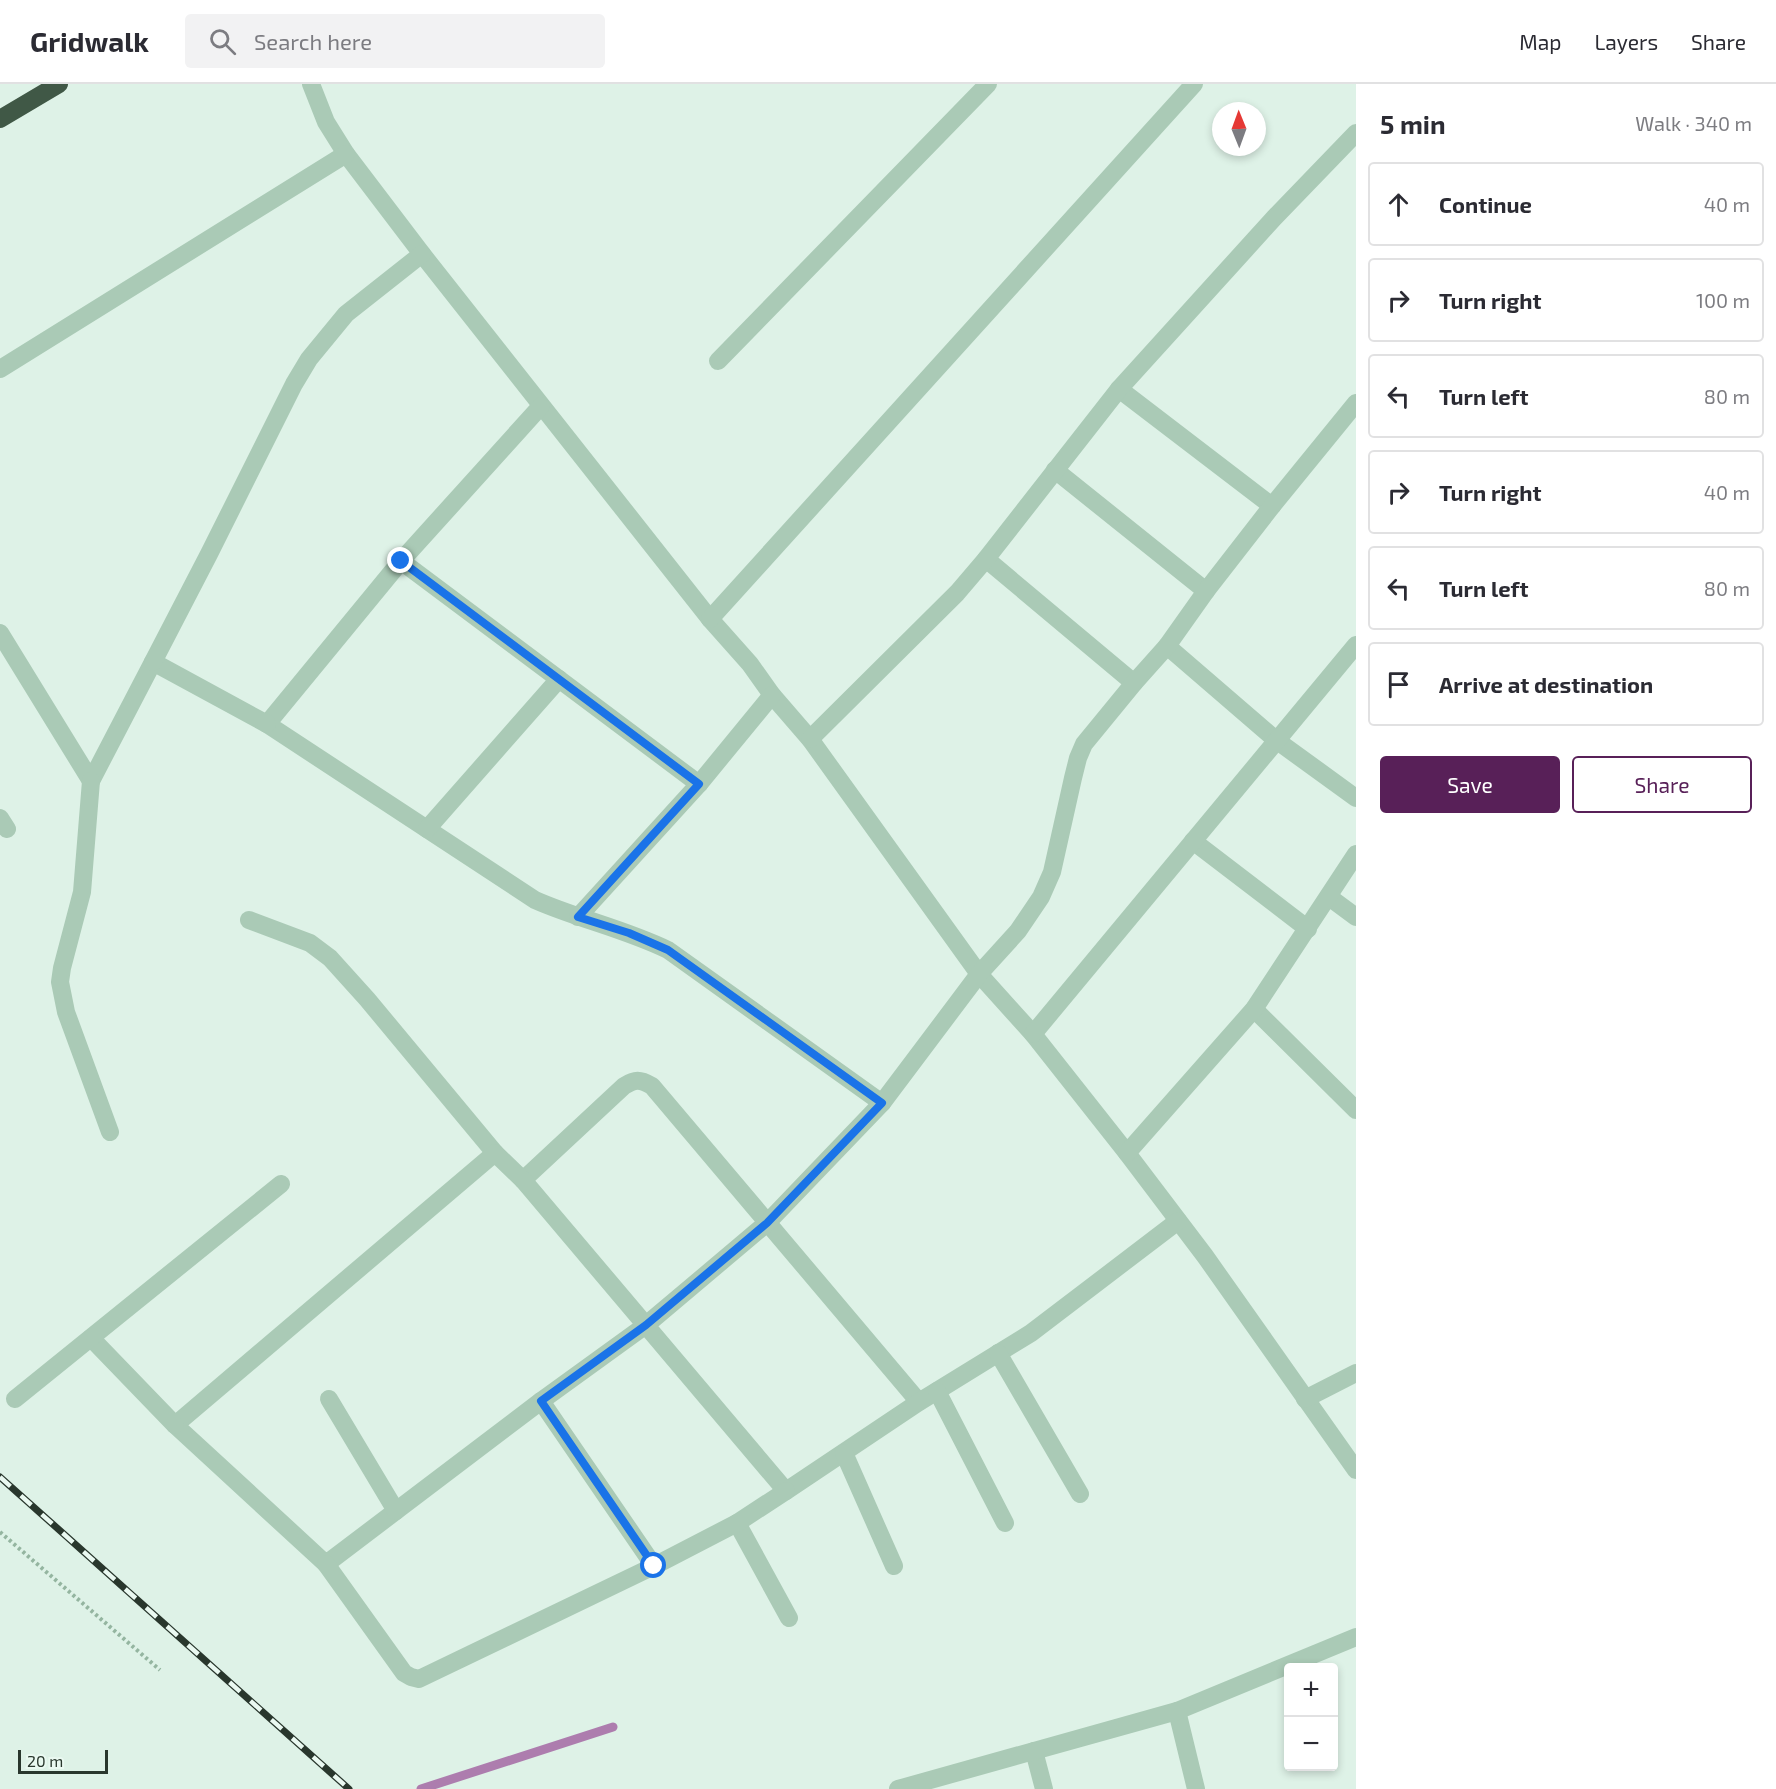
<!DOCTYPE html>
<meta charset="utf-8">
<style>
body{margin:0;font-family:"Exo 2",sans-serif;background:#f2f2f3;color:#2b2b33}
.controls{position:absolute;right:18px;bottom:18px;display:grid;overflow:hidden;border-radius:6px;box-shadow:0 3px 9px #0003}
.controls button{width:54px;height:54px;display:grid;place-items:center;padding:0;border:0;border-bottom:2px solid #e1e1e2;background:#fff;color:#2b2b33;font:30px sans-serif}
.compass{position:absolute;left:1212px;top:18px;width:54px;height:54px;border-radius:50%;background:#fff;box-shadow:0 3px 9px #0003;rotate:359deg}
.scale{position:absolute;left:18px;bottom:15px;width:90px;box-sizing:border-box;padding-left:6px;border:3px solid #29372d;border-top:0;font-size:16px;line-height:21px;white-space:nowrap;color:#29372d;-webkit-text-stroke:4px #eaf9f1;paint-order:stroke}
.stop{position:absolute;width:18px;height:18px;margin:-14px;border:4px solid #1a73e8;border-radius:50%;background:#fff}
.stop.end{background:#1a73e8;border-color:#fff;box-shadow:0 2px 6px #0008}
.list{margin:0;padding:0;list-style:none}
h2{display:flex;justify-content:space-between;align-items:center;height:78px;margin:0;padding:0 24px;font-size:26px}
h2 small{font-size:20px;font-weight:400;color:#7c7c81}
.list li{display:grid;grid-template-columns:39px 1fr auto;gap:18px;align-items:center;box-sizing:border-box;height:84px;margin:0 12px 12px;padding:0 12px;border:2px solid #e1e1e2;border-radius:6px}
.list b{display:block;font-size:22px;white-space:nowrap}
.list em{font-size:20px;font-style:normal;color:#7c7c81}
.actions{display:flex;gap:12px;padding:18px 24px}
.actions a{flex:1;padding:14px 0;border:2px solid #582058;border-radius:6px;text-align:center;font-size:21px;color:#582058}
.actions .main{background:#582058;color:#fff}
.icon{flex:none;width:33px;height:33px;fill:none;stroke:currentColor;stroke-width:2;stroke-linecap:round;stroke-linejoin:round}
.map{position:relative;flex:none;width:1356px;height:1705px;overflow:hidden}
header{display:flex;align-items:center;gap:36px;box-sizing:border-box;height:84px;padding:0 30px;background:#fff;border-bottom:2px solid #e1e1e2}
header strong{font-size:28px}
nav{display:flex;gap:33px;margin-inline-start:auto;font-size:21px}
.search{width:420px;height:54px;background:#f2f2f3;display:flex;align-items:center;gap:15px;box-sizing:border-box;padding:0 21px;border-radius:6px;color:#7c7c81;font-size:22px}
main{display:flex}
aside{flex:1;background:#fff}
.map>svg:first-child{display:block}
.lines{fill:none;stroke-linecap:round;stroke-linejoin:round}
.stream{stroke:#ad7dae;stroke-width:9}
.path{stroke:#94b5a0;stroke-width:4;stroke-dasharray:3 3;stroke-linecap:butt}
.street{stroke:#aacab6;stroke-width:18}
.highway{stroke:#405846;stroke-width:18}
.rail-casing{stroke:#29372d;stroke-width:7}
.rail{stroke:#eaf9f1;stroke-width:4.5;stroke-dasharray:14;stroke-linecap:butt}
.route{stroke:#1a73e8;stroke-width:8}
</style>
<header>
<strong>Gridwalk</strong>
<div class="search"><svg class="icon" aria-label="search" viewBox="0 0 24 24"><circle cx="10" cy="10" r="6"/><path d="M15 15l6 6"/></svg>Search here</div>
<nav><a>Map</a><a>Layers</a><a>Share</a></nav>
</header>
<main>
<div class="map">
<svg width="1356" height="1705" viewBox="0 0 1356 1705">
<rect width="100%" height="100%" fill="#def2e7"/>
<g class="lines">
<path class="stream" d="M421 1705 613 1643"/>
<path class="path" d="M0 1448 160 1586"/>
<g class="street">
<path d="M311 0 326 38 346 70 422 170 710 535 750 580 772 611 810 655 979 890 1033 950 1127 1069 1205 1172 1356 1386"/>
<path d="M718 277 988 0"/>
<path d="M0 285 346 70"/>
<path d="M1119 305 1272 422"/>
<path d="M541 322 401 477 267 640 535 816C578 835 625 845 668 866L882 1019"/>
<path d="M1055 386 1206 507"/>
<path d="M986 475 1134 599"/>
<path d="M401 477 699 700 578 833"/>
<path d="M710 535 1194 0"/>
<path d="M0 549 91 697 153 578 267 640"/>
<path d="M1167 562 1276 656 1356 714"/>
<path d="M153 578 209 470 294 300 309 275 346 230 422 170"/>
<path d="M810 655 957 509 986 475 1119 305 1274 134 1356 49"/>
<path d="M91 697 82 808 62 884 60 898 66 928 110 1048"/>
<path d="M699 700 772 611"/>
<path d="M0 734 7 745"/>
<path d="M427 745 559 595"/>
<path d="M1193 757 1308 845"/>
<path d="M1329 813 1356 833"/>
<path d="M249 836 310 859 330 874 367 915 495 1069"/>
<path d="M1254 925 1356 1026"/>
<path d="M1033 950 1356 561"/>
<path d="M1127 1069 1254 925 1356 770"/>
<path d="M523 1096 624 1002C635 995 640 995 652 1002L919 1318"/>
<path d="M1178 1137 1031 1249 919 1318 786 1407 523 1096 495 1069 175 1341 326 1480 541 1317 646 1241 767 1139 882 1019 979 890 1018 847 1041 813 1052 788 1073 694 1078 674 1084 660 1134 599 1167 562 1206 507 1272 422 1356 319"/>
<path d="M91 1254 175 1341"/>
<path d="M998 1269 1080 1410"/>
<path d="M937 1307 1005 1439"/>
<path d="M15 1315 281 1100"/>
<path d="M329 1315 396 1427"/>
<path d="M1305 1315 1356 1289"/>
<path d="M541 1317 654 1482"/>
<path d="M844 1369 894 1482"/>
<path d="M737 1439 789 1534"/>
<path d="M326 1480 404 1589 411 1593 419 1595 654 1482 737 1439 786 1407"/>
<path d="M1177 1627 1196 1705"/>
<path d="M1034 1667 1044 1705"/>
<path d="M898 1705 1177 1627 1356 1553"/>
</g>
<path class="highway" d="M0 35 59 0"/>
<g class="rail-casing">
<path id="rail" d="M0 1393 349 1705"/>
</g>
<use href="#rail" class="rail"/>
</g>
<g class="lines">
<path class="route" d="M401 477 699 700 578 833 629 849 668 866 882 1019 767 1139 646 1241 541 1317 654 1482"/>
</g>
</svg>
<div class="controls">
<button>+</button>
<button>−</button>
</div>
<svg class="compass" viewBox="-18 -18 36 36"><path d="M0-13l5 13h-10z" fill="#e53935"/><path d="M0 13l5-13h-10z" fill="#7c7c81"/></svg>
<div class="scale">20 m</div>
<div class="stop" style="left:654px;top:1482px"></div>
<div class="stop end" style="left:401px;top:477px"></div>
</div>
<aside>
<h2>5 min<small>Walk · 340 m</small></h2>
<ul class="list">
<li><svg class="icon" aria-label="ahead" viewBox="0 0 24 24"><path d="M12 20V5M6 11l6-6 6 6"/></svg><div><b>Continue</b></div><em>40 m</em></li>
<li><svg class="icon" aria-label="right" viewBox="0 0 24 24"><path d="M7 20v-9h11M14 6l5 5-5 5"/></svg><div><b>Turn right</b></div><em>100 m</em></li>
<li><svg class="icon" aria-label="left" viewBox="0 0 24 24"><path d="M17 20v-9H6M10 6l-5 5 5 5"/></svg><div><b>Turn left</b></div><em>80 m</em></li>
<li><svg class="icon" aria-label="right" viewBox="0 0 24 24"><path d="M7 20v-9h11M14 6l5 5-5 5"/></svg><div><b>Turn right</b></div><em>40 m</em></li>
<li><svg class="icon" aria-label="left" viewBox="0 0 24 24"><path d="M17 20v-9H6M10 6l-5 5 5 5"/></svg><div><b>Turn left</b></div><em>80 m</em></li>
<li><svg class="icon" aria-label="arrive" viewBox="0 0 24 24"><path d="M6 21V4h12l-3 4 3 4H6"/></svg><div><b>Arrive at destination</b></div></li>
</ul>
<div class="actions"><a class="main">Save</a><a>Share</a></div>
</aside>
</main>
